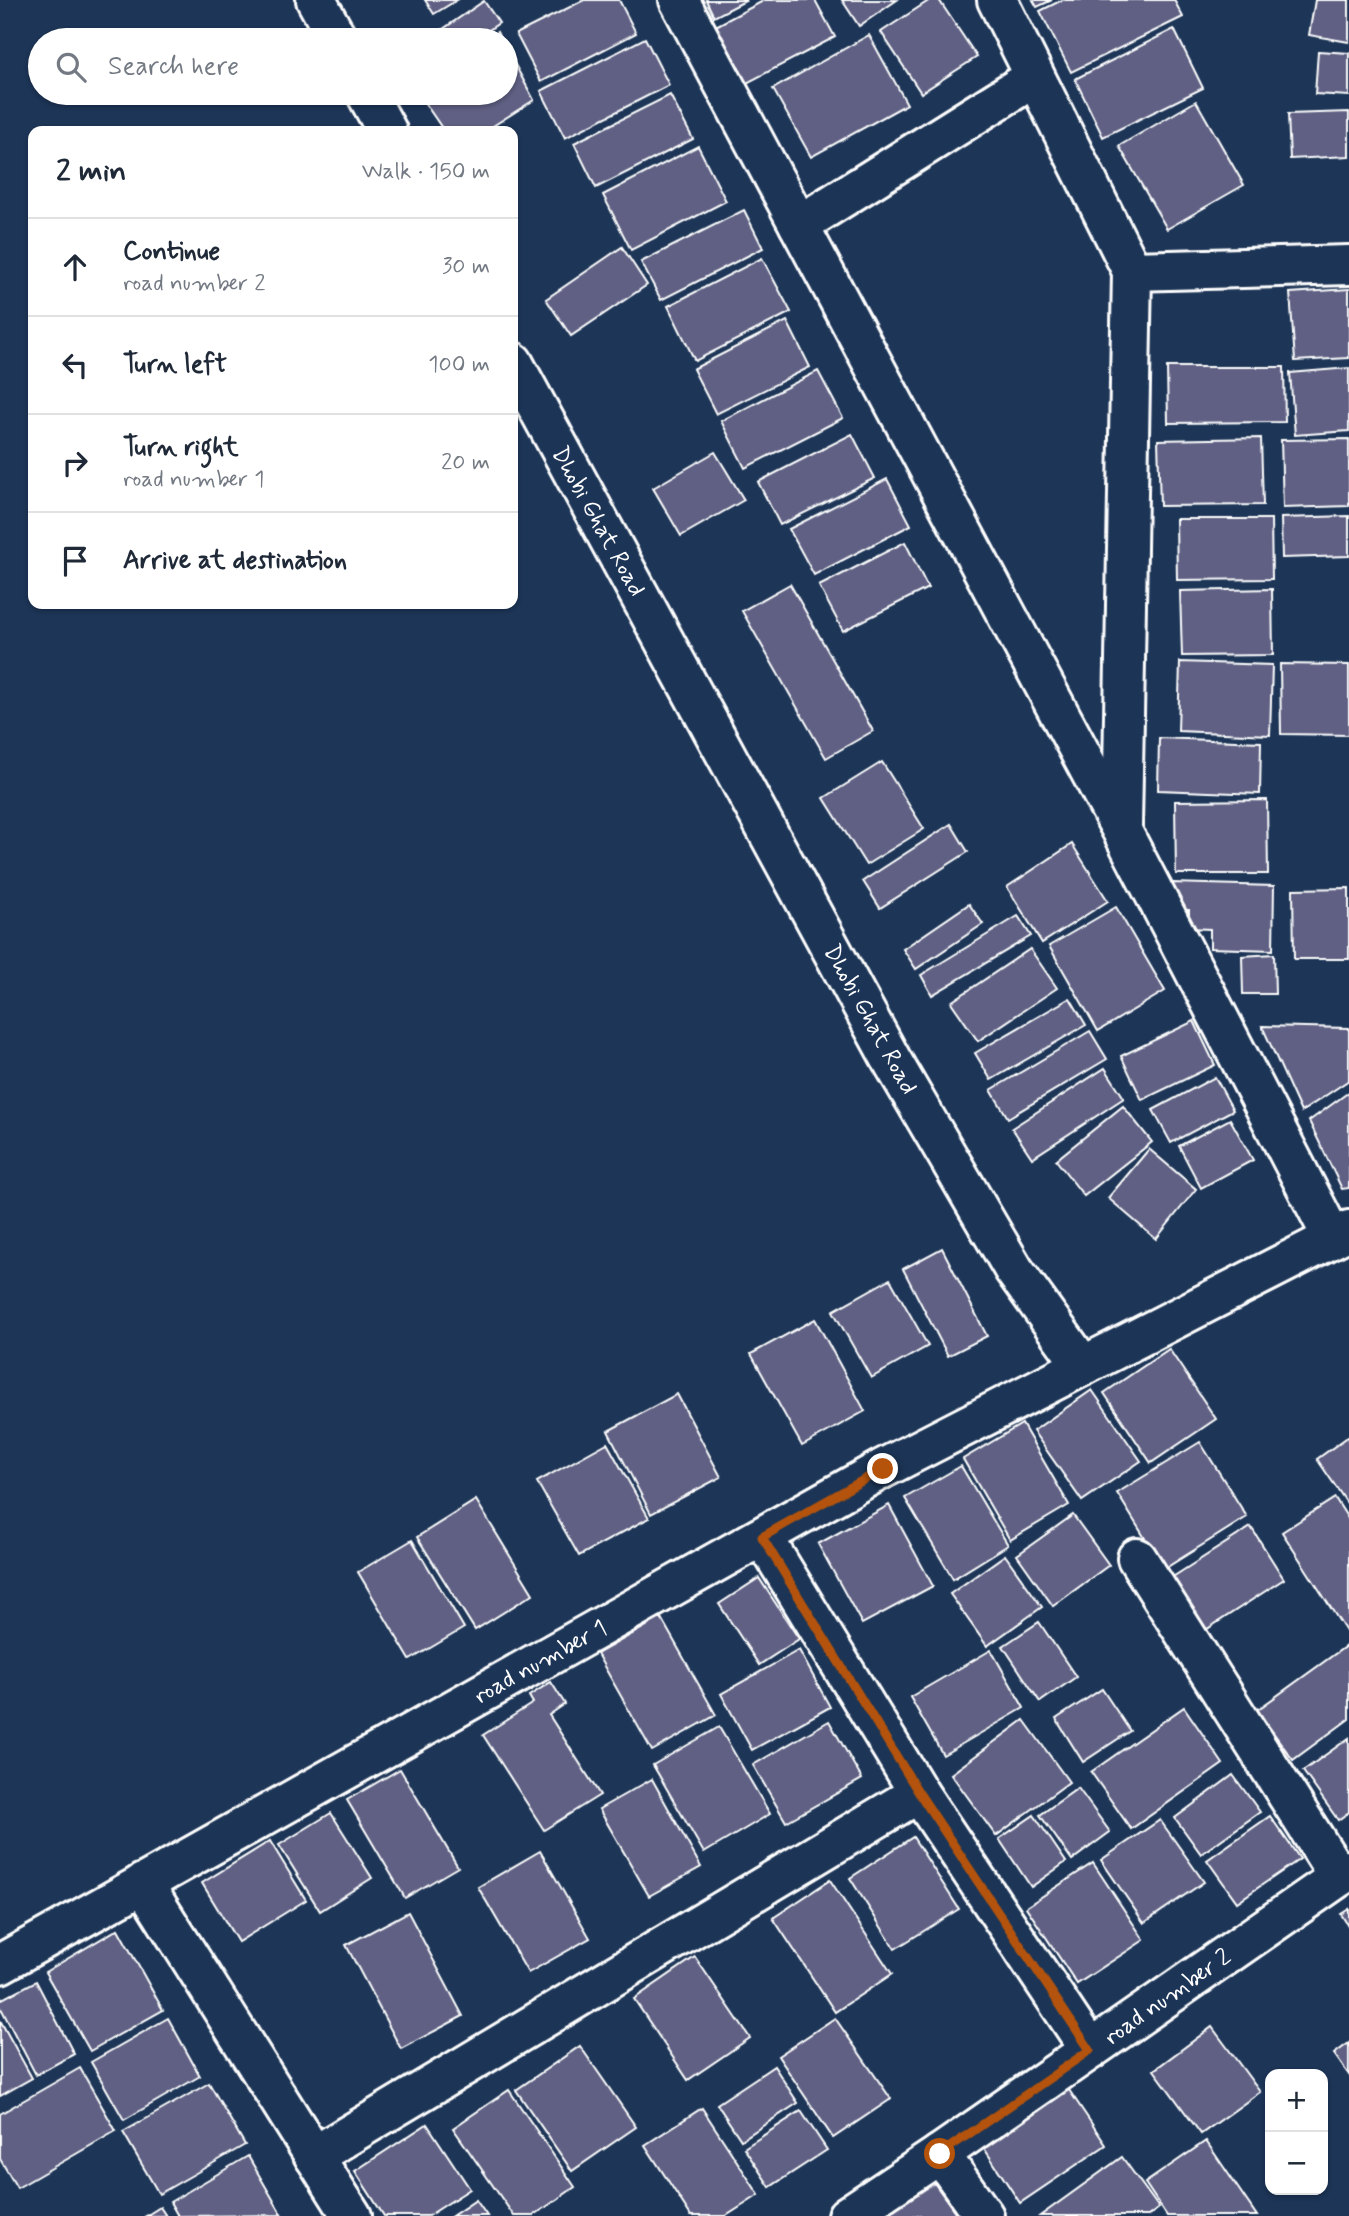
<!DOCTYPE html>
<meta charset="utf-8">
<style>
body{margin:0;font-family:Mynerve,sans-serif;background:#f2f2f3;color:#1f2937}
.controls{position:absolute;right:21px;bottom:21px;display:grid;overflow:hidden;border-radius:14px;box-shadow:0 2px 5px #0004}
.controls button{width:63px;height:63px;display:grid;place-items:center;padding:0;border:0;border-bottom:2px solid #e0e1e3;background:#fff;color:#1f2937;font:35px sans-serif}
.stop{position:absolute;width:21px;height:21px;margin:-16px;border:5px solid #b45309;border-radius:50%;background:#fff}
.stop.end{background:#b45309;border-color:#fff;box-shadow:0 2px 7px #0008}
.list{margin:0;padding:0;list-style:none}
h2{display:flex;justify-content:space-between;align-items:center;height:91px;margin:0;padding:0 28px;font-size:30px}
h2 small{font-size:23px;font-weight:400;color:#747a83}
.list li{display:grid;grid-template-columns:46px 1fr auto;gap:21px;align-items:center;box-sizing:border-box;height:98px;padding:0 28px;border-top:2px solid #e0e1e3}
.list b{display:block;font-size:26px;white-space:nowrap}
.list p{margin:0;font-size:23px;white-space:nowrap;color:#747a83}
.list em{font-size:23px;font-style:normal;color:#747a83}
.icon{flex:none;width:38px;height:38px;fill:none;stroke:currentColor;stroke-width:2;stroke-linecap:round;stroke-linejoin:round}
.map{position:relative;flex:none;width:1349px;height:2216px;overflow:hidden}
.search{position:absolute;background:#fff;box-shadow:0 2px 5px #0004;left:28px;top:28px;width:490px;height:77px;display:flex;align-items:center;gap:18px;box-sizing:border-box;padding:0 24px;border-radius:38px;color:#747a83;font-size:26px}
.panel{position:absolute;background:#fff;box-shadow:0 2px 5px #0004;left:28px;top:126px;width:490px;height:483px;border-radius:14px}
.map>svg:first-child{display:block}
.building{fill:#5f6083;stroke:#fff;stroke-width:2}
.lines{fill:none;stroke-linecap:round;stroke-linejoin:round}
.minor-casing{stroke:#fff;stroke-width:44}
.secondary-casing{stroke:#fff;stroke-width:44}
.minor{stroke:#1d3557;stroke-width:38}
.secondary{stroke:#1d3557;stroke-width:38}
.route{stroke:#b45309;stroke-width:9}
.labels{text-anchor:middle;stroke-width:5;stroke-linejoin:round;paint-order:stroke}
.street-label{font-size:24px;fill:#fff;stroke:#1d3557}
</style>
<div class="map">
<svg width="1349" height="2216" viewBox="0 0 1349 2216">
<rect width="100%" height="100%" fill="#1d3557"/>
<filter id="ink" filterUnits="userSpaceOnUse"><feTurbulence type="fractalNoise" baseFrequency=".0143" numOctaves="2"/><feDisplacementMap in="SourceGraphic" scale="14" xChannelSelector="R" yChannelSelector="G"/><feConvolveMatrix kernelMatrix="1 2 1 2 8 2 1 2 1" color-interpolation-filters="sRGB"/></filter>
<g filter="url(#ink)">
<g class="building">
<path d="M425 0H457L434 14Z"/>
<path d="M584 0H619L636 33 541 82 516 34Z"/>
<path d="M706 0H747L714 17Z"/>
<path d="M765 0H815L835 37 741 86 710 29Z"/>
<path d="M842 0H897L859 26Z"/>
<path d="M930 0H939L977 57 921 93 881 32Z"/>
<path d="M1033 0H1052L1037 7Z"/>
<path d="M1062 0H1174L1183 17 1071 72 1040 11Z"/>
<path d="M1315 0H1349V42L1309 35Z"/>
<path d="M484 1 499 23 474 40H427Z"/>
<path d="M1174 29 1203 88 1103 137 1075 79Z"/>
<path d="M497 32 501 40H485Z"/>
<path d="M869 35 907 104 811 157 773 89Z"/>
<path d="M645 38 669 85 565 138 541 91Z"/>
<path d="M506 48 534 100 485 131H444L418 93H506Z"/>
<path d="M1318 51 1349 53V96L1315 94Z"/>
<path d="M670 95 693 139 596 188 574 143Z"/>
<path d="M1196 101 1244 185 1167 229 1119 146Z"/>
<path d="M1349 112V156L1290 159 1288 114Z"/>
<path d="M698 146 726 201 631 250 603 195Z"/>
<path d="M744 210 763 248 661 300 641 262Z"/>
<path d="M622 247 647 285 571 336 546 299Z"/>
<path d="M762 258 791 312 695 361 668 306Z"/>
<path d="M1349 289V358L1295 361 1290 293Z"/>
<path d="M787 321 810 367 716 414 693 369Z"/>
<path d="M1167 367H1284L1285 422 1168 423Z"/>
<path d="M1349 368V431L1295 435 1290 373Z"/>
<path d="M818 371 843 418 745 468 721 421Z"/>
<path d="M852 434 875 478 780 525 758 482Z"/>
<path d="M1261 438 1263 505 1160 506 1158 440Z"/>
<path d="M1349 439V506L1283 508 1281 440Z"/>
<path d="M715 452 744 500 681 536 653 488Z"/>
<path d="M887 479 911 525 814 575 789 529Z"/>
<path d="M1349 516V556L1282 558 1281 518Z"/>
<path d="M1176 519H1271L1272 579 1177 580Z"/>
<path d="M905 542 928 588 843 631 819 586Z"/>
<path d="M790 584 873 731 826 758 742 611Z"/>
<path d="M1272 589 1273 655 1182 656 1180 591Z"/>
<path d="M1180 662 1272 665 1270 735 1178 731Z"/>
<path d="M1280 664 1349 665V735L1281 734Z"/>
<path d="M1159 738 1261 742 1260 794 1158 790Z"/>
<path d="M882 762 924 829 866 865 824 798Z"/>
<path d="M1267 800 1268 874H1176L1175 801Z"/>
<path d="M951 824 968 852 880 908 863 881Z"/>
<path d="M1072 844 1108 901 1042 943 1007 887Z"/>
<path d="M1172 883 1274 886 1273 950 1210 948V929L1189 928V910H1171Z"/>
<path d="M1349 888V959H1294L1293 889Z"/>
<path d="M969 904 983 924 916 969 903 949Z"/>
<path d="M1116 907 1165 991 1098 1031 1049 946Z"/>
<path d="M1018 916 1031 936 932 995 921 975Z"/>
<path d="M1030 949 1057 988 978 1041 951 1002Z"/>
<path d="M1274 954 1275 994H1243L1242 956Z"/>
<path d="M1070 998 1086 1025 991 1080 975 1053Z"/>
<path d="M1194 1021 1215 1065 1142 1100 1121 1056Z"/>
<path d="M1262 1026 1349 1028V1080L1301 1112Z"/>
<path d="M1090 1031 1107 1059 1008 1118 991 1090Z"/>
<path d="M1105 1068 1124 1098 1032 1158 1012 1128Z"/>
<path d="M1215 1077 1233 1110 1171 1143 1153 1110Z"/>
<path d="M1349 1092V1188L1342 1189 1309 1121Z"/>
<path d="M1123 1106 1152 1142 1084 1196 1056 1160Z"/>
<path d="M1230 1119 1253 1160 1201 1188 1179 1146Z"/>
<path d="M1149 1149 1196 1189 1156 1239 1108 1198Z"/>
<path d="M942 1248 987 1336 948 1356 903 1269Z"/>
<path d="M890 1279 928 1346 871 1378 833 1311Z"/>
<path d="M815 1319 865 1411 802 1446 751 1354Z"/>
<path d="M1169 1349 1216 1419 1151 1463 1104 1393Z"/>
<path d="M1092 1390 1141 1461 1082 1501 1033 1431Z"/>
<path d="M677 1394 721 1477 651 1514 608 1431Z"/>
<path d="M1022 1424 1069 1505 1010 1540 963 1459Z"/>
<path d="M1349 1436V1506L1317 1459Z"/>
<path d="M1200 1442 1247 1517 1164 1569 1117 1493Z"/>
<path d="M607 1443 649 1518 579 1556 537 1482Z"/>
<path d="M961 1466 1008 1545 953 1579 905 1498Z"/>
<path d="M1335 1498 1349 1520V1631L1347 1633 1282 1532Z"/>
<path d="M476 1500 533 1594 475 1630 417 1537Z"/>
<path d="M889 1505 933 1586 862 1624 818 1544Z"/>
<path d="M1073 1515 1109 1565 1053 1606 1017 1555Z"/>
<path d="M1251 1527 1284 1579 1201 1633 1168 1580Z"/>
<path d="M412 1540 464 1628 410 1660 358 1572Z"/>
<path d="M1005 1555 1042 1607 987 1646 950 1594Z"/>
<path d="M759 1578 799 1639 759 1665 719 1604Z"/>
<path d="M661 1618 716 1715 652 1751 597 1654Z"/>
<path d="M1039 1622 1076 1677 1040 1702 1003 1646Z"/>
<path d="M1346 1646 1349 1651V1719L1293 1760 1257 1710Z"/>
<path d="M799 1650 830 1707 752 1750 721 1694Z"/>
<path d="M991 1650 1024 1708 943 1755 910 1697Z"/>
<path d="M551 1682 565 1704 549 1715 600 1795 544 1830 483 1735 533 1703 529 1696Z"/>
<path d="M1102 1689 1130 1731 1083 1762 1056 1719Z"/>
<path d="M1184 1707 1223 1764 1131 1829 1091 1772Z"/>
<path d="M1024 1720 1069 1782 996 1836 951 1774Z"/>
<path d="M829 1721 862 1779 786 1822 753 1765Z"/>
<path d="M719 1727 770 1814 704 1853 653 1765Z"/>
<path d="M1349 1738V1812L1338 1820 1303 1771Z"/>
<path d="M400 1769 458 1867 405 1898 347 1800Z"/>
<path d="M1233 1775 1260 1812 1201 1854 1175 1818Z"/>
<path d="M652 1779 701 1867 649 1896 599 1809Z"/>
<path d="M1078 1788 1110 1832 1072 1860 1040 1815Z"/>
<path d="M331 1813 372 1878 320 1911 279 1845Z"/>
<path d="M1034 1815 1066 1862 1031 1887 999 1839Z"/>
<path d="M1270 1816 1300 1859 1237 1902 1207 1860Z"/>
<path d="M1160 1820 1204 1882 1144 1923 1101 1860Z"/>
<path d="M913 1837 959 1909 895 1949 850 1878Z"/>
<path d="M270 1841 306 1900 238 1942 202 1883Z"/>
<path d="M540 1851 590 1938 528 1973 478 1887Z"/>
<path d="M1093 1863 1144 1940 1077 1984 1026 1907Z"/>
<path d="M830 1880 892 1974 835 2012 773 1918Z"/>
<path d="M1349 1909V1927L1341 1914Z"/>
<path d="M408 1912 463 2016 401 2049 346 1945Z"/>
<path d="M118 1929 163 2010 90 2051 45 1972Z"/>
<path d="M695 1957 750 2038 688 2080 634 1999Z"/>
<path d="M36 1981 74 2054 36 2075 0 2006V2000Z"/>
<path d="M168 2018 200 2076 124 2120 91 2062Z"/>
<path d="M835 2018 891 2099 833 2138 778 2056Z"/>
<path d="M0 2020 32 2078 0 2096Z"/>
<path d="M1212 2027 1260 2092 1201 2134 1154 2070Z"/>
<path d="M1349 2043V2075L1334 2054Z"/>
<path d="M580 2046 636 2127 572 2171 516 2090Z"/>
<path d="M774 2066 798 2103 741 2140 717 2104Z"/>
<path d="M80 2068 116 2131 17 2188 0 2159V2114Z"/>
<path d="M209 2083 245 2145 159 2194 123 2132Z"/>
<path d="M1067 2087 1106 2145 1020 2203 982 2145Z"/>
<path d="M509 2090 575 2187 533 2216H514L453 2128Z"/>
<path d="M702 2108 759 2195 726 2216H691L645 2145Z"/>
<path d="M801 2111 827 2150 770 2187 744 2148Z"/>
<path d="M427 2124 470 2189 428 2216H384L355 2171Z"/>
<path d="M1206 2141 1257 2216H1167L1145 2183Z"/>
<path d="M248 2156 282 2215 178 2216 170 2202Z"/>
<path d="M1122 2157 1159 2208 1148 2216H1040Z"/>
<path d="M932 2180 958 2216H882Z"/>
<path d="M476 2200 487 2216H452Z"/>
<path d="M160 2207 166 2216H146Z"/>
</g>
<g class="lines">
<g class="minor-casing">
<g id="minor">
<path d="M679 0 1122 831 1332 1237"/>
<path d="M997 0 1132 271 1122 827"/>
<path d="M799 225 1035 77"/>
<path d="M1132 271 1349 265"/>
<path d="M763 1537 919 1793 1090 2050"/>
<path d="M1137 1558 1339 1877"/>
<path d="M143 1883 352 2216"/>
<path d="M0 1964 882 1469 1083 1366"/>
<path d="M940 2154 984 2216"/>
<path d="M314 2156 919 1793"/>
<path d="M847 2216 940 2154 1349 1870"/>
</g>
</g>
<g class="secondary-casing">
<g id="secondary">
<path d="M316 0 338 40"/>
<path d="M366 93 387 131"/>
<path d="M513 362 891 1059 1014 1270 1083 1366 1349 1230"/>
</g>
</g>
<use href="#minor" class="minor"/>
<use href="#secondary" class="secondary"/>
</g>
</g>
<g class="lines" filter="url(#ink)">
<path class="route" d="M883 1469 762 1537 919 1793 1090 2050 940 2154"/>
</g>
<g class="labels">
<g class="street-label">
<text transform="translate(599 521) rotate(61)" y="8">Dhobi Ghat Road</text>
<text transform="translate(871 1019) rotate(61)" y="8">Dhobi Ghat Road</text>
<text transform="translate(540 1661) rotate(-29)" y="8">road number 1</text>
<text transform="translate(1167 1996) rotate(-35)" y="8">road number 2</text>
</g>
</g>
</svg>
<div class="controls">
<button>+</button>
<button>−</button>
</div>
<div class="stop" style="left:940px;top:2154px"></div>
<div class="stop end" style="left:883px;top:1469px"></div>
<div class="search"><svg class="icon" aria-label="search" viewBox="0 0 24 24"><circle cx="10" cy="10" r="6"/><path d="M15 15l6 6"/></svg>Search here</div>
<section class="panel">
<h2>2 min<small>Walk · 150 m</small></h2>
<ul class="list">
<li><svg class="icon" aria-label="ahead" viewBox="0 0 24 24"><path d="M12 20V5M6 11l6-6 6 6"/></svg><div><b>Continue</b><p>road number 2</p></div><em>30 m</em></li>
<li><svg class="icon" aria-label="left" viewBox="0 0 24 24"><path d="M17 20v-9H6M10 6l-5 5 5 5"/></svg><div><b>Turn left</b></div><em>100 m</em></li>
<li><svg class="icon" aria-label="right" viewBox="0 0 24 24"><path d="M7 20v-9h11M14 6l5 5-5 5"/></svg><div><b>Turn right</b><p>road number 1</p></div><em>20 m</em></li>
<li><svg class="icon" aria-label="arrive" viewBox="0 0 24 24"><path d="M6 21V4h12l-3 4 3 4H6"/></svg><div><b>Arrive at destination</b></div></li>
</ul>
</section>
</div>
